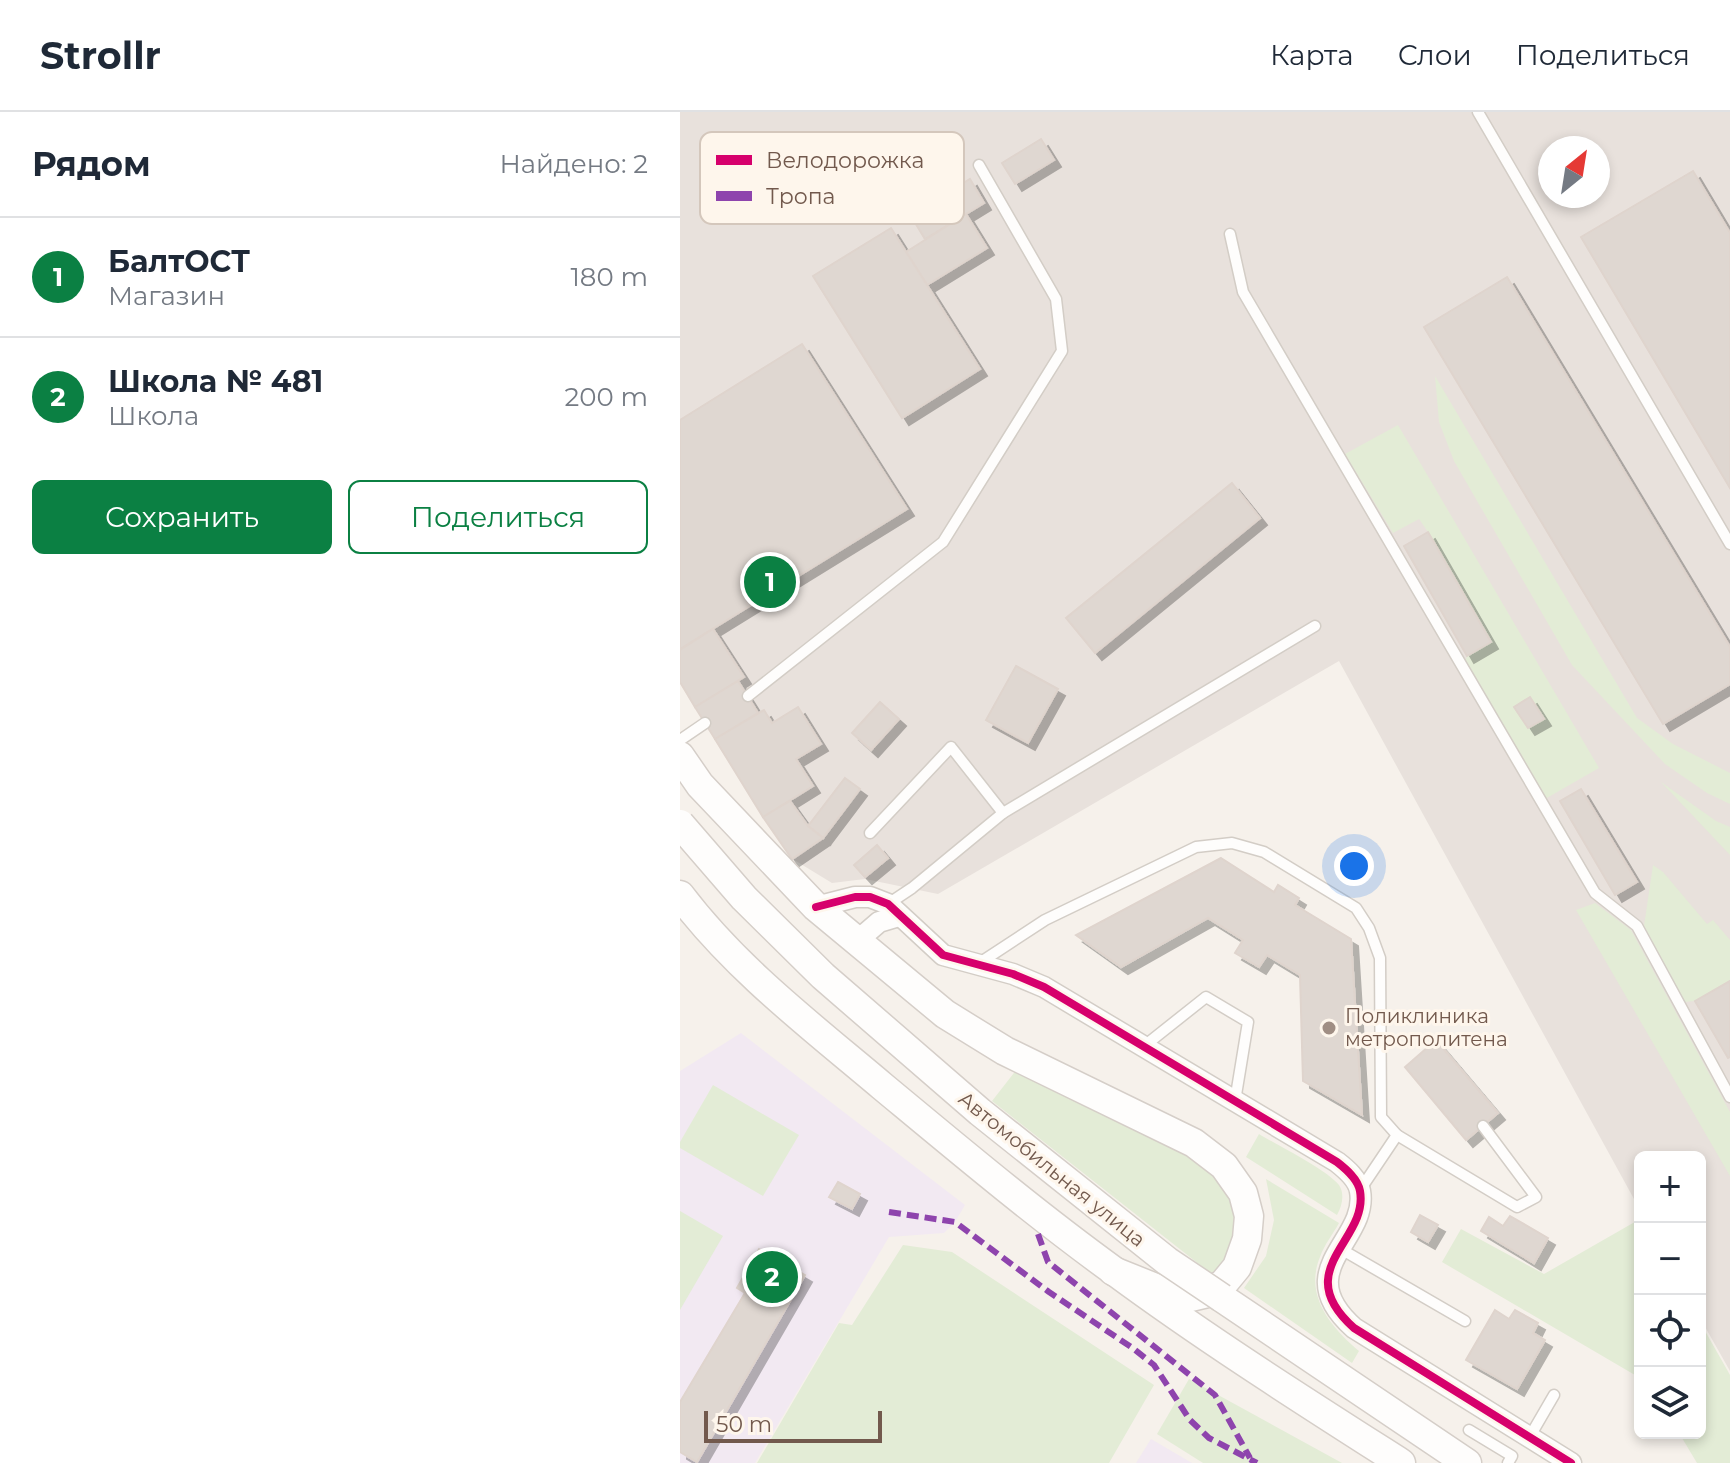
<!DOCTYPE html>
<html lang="ru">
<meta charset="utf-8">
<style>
body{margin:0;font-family:Montserrat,sans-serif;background:#f2f2f3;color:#1f2937}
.controls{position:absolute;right:24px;bottom:24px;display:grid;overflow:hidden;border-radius:12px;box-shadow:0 4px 12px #0003}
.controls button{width:72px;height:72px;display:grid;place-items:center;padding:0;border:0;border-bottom:2px solid #e0e1e3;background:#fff;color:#1f2937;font:40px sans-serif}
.compass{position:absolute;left:858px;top:24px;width:72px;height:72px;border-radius:50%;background:#fff;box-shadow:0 4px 12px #0003;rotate:30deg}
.scale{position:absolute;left:24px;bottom:20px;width:178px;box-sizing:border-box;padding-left:8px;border:4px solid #72594d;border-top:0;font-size:22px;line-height:28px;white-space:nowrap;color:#72594d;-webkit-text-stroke:6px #fef6ec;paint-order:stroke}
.you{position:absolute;left:674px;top:754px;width:28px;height:28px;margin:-20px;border:6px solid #fff;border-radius:50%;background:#1a73e8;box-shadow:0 0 0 12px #1a73e833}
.badge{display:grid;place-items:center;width:52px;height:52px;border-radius:50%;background:#0b8043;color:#fff;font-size:26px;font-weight:700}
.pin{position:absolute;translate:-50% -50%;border:4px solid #fff;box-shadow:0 2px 8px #0006}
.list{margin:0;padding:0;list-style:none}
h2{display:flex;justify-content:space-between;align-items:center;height:104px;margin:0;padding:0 32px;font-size:34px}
h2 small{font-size:26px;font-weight:400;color:#747a83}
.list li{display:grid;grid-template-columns:52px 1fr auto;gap:24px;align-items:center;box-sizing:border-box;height:120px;padding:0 32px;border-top:2px solid #e0e1e3}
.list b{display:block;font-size:30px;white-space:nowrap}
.list p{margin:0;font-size:26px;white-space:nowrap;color:#747a83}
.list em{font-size:26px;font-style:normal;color:#747a83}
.actions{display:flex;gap:16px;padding:24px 32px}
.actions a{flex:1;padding:18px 0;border:2px solid #0b8043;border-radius:12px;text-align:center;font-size:28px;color:#0b8043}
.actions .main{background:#0b8043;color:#fff}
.icon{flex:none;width:44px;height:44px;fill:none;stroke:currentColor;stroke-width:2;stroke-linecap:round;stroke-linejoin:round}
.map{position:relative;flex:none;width:1050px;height:1351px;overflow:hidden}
header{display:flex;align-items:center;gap:48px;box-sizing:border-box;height:112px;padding:0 40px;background:#fff;border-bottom:2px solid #e0e1e3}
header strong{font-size:38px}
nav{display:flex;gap:44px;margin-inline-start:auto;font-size:28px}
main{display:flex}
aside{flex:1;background:#fff}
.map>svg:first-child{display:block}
.industrial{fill:#e8e1dc;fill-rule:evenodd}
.education{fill:#f2e9f2}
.green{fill:#e3ecd6}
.building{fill:#dfd7d1;stroke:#dfd4cd;stroke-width:2;filter:url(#shadow)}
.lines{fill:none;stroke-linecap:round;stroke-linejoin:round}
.lane-casing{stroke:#d3cdc6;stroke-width:13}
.street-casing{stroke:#d3cdc6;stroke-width:23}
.secondary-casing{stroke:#d5cec8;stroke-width:31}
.lane{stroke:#fefdfc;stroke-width:10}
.street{stroke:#fefdfc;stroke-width:20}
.secondary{stroke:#fefdfc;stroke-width:28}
.secondary-bridge-casing{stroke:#d5cec8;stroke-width:31;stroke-linecap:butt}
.secondary-bridge{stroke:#fefdfc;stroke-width:28}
.quiet{stroke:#8e44ad;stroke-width:6;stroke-dasharray:12 6;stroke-linecap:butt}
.cycleway-casing{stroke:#fef6ec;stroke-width:13}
.cycleway{stroke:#d6006c;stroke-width:8}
.poi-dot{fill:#a08e84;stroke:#fef6ec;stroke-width:3}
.labels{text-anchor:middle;stroke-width:6;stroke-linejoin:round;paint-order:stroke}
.poi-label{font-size:20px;fill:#72594d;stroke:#fef6ec;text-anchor:start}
.street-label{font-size:20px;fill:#72594d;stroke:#fef6ec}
.key{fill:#fef6ec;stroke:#d4c7bc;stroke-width:2}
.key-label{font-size:22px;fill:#72594d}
</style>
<header>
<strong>Strollr</strong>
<nav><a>Карта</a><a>Слои</a><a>Поделиться</a></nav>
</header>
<main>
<aside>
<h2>Рядом<small>Найдено: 2</small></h2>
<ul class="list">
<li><span class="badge">1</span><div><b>БалтОСТ</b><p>Магазин</p></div><em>180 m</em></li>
<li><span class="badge">2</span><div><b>Школа № 481</b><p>Школа</p></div><em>200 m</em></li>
</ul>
<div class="actions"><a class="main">Сохранить</a><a>Поделиться</a></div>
</aside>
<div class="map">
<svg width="1050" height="1351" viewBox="0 0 1050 1351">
<defs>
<filter id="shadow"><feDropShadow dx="7" dy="7" stdDeviation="0" flood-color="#0004"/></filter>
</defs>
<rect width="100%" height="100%" fill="#f6f1eb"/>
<path class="industrial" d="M0 0H1050V1259L1020 1206V1045H960V1098L659 549 258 782 185 767 152 771 111 746 0 571ZM870 36H918V84H870Z"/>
<g class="education">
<path d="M61 921 285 1093 275 1110 264 1121 209 1125 75 1351H0V959Z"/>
<path d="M471 1327 512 1351H456Z"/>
</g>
<g class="green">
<path d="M755 264 957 606 993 632 1050 661V692L1027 681 985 652 892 553 774 349 759 310Z"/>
<path d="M718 313 919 656 865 687 785 550 787 544 811 530 748 420 739 407 713 421 665 342Z"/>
<path d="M981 670 1036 709 1050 715V743Z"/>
<path d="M973 753 983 760 1027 812 1033 808 1050 828V869L1015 889 1005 890 964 814Z"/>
<path d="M915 791 951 818 1050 1000V1064L896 798Z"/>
<path d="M337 957 512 1035 559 1086 554 1138 534 1164 312 989Z"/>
<path d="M33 973 119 1023 83 1084 0 1036V1030Z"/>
<path d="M579 1022C597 1033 647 1058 659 1073 665 1082 662 1094 657 1103L566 1045Z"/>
<path d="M586 1067 659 1111C653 1122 644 1133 640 1145 624 1184 651 1215 679 1239L672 1251 564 1176 586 1144 594 1108Z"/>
<path d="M0 1099 43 1124 0 1198Z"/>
<path d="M960 1107V1266L762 1150 781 1117 864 1162Z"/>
<path d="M223 1133 272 1140 474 1273 429 1351H77L159 1211 172 1213Z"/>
<path d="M1020 1210 1050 1263V1351H1017L999 1321H1020Z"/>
<path d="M509 1267 662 1351H523L477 1322Z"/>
</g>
<g class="building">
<path d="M361 27 374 48 335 72 322 51Z"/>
<path d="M1013 59 1050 121V376L901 125Z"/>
<path d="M290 67 304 91 245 127 231 104Z"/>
<path d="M286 102 307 136 247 173 226 140Z"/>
<path d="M211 116 300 257 222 306 133 164Z"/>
<path d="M827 165 1050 535V572L983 612 744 215Z"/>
<path d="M122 232 227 397 0 537V308Z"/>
<path d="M552 371 580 406 415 541 386 506Z"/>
<path d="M748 420 811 530 787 544 724 434Z"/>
<path d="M33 517 64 565 15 595 0 570V538Z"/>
<path d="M336 554 378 577 348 631 306 608Z"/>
<path d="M58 569 78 601 35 627 15 595Z"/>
<path d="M850 585 864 607 848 616 834 595Z"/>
<path d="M200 590 219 607 191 638 172 621Z"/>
<path d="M118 595 141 632 116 647 133 674 83 705 35 627 84 598 92 611Z"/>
<path d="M165 666 180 677 143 726 128 714Z"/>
<path d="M901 677 957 770 935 783 880 689Z"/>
<path d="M110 689 128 714 143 726 112 747 83 705Z"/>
<path d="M197 733 208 746 185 765 174 753Z"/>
<path d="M541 746 594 780 598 773 619 786 615 793 671 827 682 1003 623 969 620 863 587 843 579 855 555 841 563 828 528 806 441 855 396 823Z"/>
<path d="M1050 869V945L1048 946 1015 889Z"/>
<path d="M756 928 818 1001 786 1028 725 955Z"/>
<path d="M158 1070 180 1082 172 1097 149 1085Z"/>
<path d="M740 1103 758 1113 748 1130 731 1120Z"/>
<path d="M830 1104 868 1126 854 1151 801 1119 809 1105 823 1114Z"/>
<path d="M79 1137 125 1163 17 1350 0 1340V1290L65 1181 57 1176Z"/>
<path d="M815 1198 829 1207 835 1198 858 1211 853 1221 865 1228 837 1277 786 1248Z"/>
</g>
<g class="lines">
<g class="lane-casing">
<g id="lane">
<path d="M798 0 1050 432"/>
<path d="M550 122 563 180 915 781 957 814 1050 985"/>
<path d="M68 584 263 430 382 239 376 187 299 53"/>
<path d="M0 628 25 611"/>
<path d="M190 721 271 635 323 701"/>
<path d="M208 792 232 776 323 701 635 514"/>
<path d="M298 852 365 808 516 735 552 731 584 740 676 796 689 816 700 846 701 1005 717 1023 680 1078"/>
<path d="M463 935 526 885 568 910 555 989"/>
<path d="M717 1023 837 1095 856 1085 803 1014"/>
<path d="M659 1136 785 1209"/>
<path d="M789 1318 832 1344 828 1351"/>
<path d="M849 1326 874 1283"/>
</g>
</g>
<g class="street-casing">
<g id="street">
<path d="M136 795 175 785H190L208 792 263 843 333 862 364 875 657 1050C666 1057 678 1067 680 1079 689 1129 608 1157 674 1216L891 1351"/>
<path d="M177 829 199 810 219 804"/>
</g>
</g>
<g class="secondary-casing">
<g id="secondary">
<path d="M0 644 20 673 136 795 265 902 325 939 514 1031 544 1054 563 1081 569 1104 567 1127 557 1155 543 1172 524 1182 503 1187 433 1159"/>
<path d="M0 783C56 857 131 914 202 974 278 1037 354 1101 434 1159 526 1227 624 1289 721 1351"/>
<path d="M542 1186 787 1351"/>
</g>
</g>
<use href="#lane" class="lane"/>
<use href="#street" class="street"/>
<use href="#secondary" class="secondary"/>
<g class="secondary-bridge-casing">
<path id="secondary-bridge" d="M0 712 64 786 143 864 300 1000 487 1149 542 1186"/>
</g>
<use href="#secondary-bridge" class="secondary-bridge"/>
<g class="quiet">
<path d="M209 1100 275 1110 369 1180 454 1237 474 1253 510 1308 529 1326 577 1351"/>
<path d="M358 1122 368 1150 535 1283 570 1346"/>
</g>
<g class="cycleway-casing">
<path id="cycleway" d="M136 795 175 785H190L208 792 263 843 333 862 364 875 657 1050C666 1057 678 1067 680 1079 689 1129 608 1157 674 1216L891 1351"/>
</g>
<use href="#cycleway" class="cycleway"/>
</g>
<circle class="poi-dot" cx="649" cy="916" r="8"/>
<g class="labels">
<g class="poi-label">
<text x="665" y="911">Поликлиника<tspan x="665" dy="23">метрополитена</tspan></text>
</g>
<g class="street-label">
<text transform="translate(372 1057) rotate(39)" y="7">Автомобильная улица</text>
</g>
</g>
<rect x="20" y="20" width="264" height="92" rx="12" class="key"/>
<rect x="36" y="43" width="36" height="10" fill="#d6006c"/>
<rect x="36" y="79" width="36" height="10" fill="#8e44ad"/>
<g class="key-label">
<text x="86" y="56">Велодорожка</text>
<text x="86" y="92">Тропа</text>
</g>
</svg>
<div class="controls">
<button>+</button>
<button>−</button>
<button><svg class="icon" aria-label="locate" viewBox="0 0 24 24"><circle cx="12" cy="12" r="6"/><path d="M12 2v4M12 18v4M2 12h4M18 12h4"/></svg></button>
<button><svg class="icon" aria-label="layers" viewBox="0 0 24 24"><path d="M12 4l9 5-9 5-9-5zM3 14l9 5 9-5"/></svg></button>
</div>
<svg class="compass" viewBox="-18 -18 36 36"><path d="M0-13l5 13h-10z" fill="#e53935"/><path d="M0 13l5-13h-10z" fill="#747a83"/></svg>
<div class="scale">50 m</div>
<div class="you"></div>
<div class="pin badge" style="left:90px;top:470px">1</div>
<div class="pin badge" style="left:92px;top:1165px">2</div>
</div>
</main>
